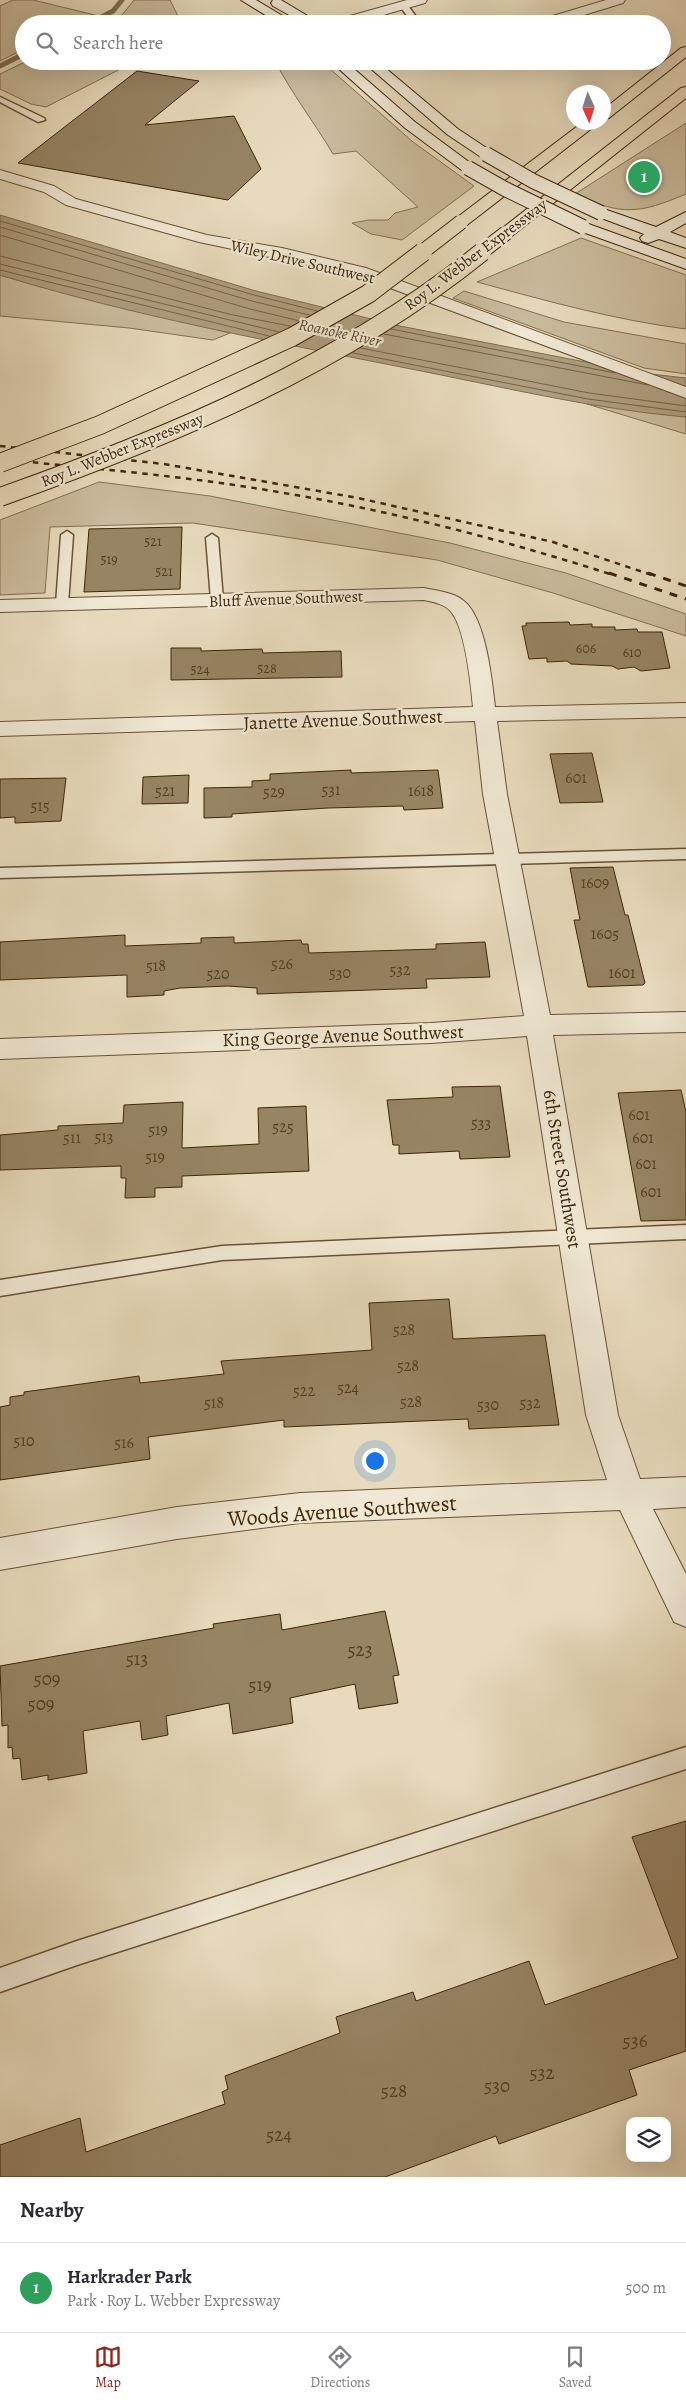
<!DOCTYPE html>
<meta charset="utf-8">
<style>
body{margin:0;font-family:Alegreya,serif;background:#f7f7f7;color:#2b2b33}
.controls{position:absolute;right:15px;bottom:15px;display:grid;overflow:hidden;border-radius:10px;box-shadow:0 5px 20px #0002}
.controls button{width:45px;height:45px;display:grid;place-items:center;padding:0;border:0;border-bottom:1px solid #e1e1e2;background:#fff;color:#2b2b33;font:25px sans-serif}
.compass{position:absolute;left:566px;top:85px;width:45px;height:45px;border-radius:50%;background:#fff;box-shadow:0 5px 20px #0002;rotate:177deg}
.you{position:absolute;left:374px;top:1460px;width:18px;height:18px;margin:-12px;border:4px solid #fff;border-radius:50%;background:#1a73e8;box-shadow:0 0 0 8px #1a73e833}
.badge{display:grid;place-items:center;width:32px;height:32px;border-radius:50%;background:#8f2418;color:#fff;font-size:16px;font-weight:700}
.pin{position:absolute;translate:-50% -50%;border:2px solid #fff;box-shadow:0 1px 5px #0006}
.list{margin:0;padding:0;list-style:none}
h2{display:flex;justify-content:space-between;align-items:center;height:65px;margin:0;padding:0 20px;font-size:21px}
h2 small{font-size:16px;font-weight:400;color:#7c7c81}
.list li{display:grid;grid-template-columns:32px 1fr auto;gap:15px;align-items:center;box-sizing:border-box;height:90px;padding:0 20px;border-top:1px solid #e1e1e2}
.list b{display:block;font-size:19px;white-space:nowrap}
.list p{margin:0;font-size:16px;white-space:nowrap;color:#7c7c81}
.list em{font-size:16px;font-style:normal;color:#7c7c81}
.icon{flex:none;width:28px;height:28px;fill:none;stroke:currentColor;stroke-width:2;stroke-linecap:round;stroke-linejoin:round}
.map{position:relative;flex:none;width:686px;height:2177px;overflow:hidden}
.search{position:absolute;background:#fff;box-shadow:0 5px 20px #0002;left:15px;right:15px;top:15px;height:55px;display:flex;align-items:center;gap:12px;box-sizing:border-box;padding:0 18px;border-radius:28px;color:#7c7c81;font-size:19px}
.sheet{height:155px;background:#fff}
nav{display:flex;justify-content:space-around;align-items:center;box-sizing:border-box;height:70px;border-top:1px solid #e1e1e2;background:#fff;font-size:14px;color:#7c7c81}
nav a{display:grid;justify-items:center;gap:2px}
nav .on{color:#8f2418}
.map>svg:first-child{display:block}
.green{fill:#cbbc9e;stroke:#847152}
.water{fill:#ae9d7f;stroke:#816d4f}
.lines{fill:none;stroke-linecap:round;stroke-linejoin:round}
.shore{stroke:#766242;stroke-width:1}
.stream{stroke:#816d4f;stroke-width:5}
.building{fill:#968465;stroke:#3e2606}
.lane-casing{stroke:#685334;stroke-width:3}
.street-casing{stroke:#685334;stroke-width:2}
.secondary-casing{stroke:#3e2606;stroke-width:2}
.highway-casing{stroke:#3e2606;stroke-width:2}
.lane{fill:#f0e8d4;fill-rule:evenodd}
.street{fill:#f0e8d4;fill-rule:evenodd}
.secondary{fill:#f0e8d4;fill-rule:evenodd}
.highway{fill:#e8dbbd;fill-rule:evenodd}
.rail-far1{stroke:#3e2606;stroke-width:2.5;stroke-dasharray:5.5 5.5;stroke-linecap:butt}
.rail{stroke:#3e2606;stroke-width:3;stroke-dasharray:8 8;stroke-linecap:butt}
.secondary-bridge-casing{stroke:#3e2606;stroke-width:16;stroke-linecap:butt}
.highway-bridge-far1-casing{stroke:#3e2606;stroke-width:16;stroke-linecap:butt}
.highway-bridge-casing{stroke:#3e2606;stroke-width:20;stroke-linecap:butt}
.secondary-bridge{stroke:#f0e8d4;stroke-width:14}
.highway-bridge-far1{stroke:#e8dbbd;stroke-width:14}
.highway-bridge{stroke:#e8dbbd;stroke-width:18}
.labels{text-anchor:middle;stroke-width:4.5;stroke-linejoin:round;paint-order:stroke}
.far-number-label{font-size:14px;fill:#543e1e}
.far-street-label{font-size:16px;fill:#3e2606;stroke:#f0e8d4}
.far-water-label{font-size:16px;font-style:italic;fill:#604a2a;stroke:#f0e8d4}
.number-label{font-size:16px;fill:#543e1e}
.street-label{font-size:19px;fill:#3e2606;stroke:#f0e8d4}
.near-number-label{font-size:19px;fill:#543e1e}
.near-street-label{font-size:22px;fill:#3e2606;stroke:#f0e8d4}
</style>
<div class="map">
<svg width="686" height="2177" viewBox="0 0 686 2177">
<rect width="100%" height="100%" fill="#e8dbbd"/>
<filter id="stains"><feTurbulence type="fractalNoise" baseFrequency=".004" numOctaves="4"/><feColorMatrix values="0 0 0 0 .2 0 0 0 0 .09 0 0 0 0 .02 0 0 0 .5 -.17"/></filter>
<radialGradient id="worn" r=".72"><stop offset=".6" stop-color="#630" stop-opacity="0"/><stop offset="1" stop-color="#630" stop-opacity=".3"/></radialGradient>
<g class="green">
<path d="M13 0H33L95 15 78 24H24V49L0 61V6Z"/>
<path d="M134 0H170L182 24H104L122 15Z"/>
<path d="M27 61H136L46 107 31 104 0 89V74Z"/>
<path d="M275 61H321L413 142 474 186 402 240 371 234 352 223 369 220H388L395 213 418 207 356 151 333 154C314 122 292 94 275 61Z"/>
<path d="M686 123V194C639 214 622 216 575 194Z"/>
<path d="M581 238 686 275V329C615 320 547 301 477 282Z"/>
<path d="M0 275 37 286 230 333 213 340 129 328 0 316Z"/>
<path d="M464 291 564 322 686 344V374L644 368 453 298Z"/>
<path d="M587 404 686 417V434Z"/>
<path d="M99 482 210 496 450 543 566 573 686 614V636L553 593 437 560 193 523 50 527 45 593 0 595V520Z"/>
</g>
<path class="water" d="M0 215 256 291 400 326 642 373 686 378V417C592 409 499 386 406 368 270 341 133 316 0 275Z"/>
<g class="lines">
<g class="shore">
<path d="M0 221 254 295 317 311"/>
<path d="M0 227 252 301 309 315"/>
<path d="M0 235 250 309 300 321"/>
<path d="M0 256 233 315 290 326"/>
<path d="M0 264 279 332"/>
<path d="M0 270 269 336"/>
<path d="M391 329 615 373"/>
<path d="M384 334 648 385"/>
<path d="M361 348 589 393 686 406"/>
<path d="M353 353 588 399 686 412"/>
</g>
<g class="stream">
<path d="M88 24 113 11 122 0"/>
<path d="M0 66 24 54"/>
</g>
</g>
<g class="building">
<path d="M137 71 199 81 145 125 234 116 261 169 228 200 18 163Z"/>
<path d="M182 527 180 589 84 592 89 529Z"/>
<path d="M569 622 570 625 592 624V627H615V630L637 629 638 632H662L670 668 641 671 634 667 618 669 612 666 571 664 567 661 547 662V658L529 659 522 626H526V623Z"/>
<path d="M171 648H201V651L262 649 263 653 341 651 342 677 171 680Z"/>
<path d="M592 753 603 802 560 803 550 754Z"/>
<path d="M351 770V773L438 770 443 808 404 810 403 806 328 808 232 814V817L204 818V788L252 787V781L270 780V774Z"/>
<path d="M189 775 188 803 142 804 143 777Z"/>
<path d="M66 778 61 821 15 823V817L0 818V779Z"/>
<path d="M613 867 625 915H628L645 983 643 985 588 987 574 920H580L570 868Z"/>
<path d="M125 935V946L201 943V938L234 937V943L301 940 302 944H308L309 953 436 949V944L485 942 490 977 426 979 427 988 257 994V988L228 986 180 988 164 991V995L127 997V975L0 980V942Z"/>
<path d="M500 1086 510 1157 460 1159 459 1151 399 1154V1145H393L387 1100 453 1097 452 1087Z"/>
<path d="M681 1090 686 1112V1220L641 1221 618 1093Z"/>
<path d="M183 1102 182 1148 259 1144 258 1108 306 1106 309 1171 182 1176V1187L155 1188V1197L125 1198 126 1178H121V1166L0 1170V1135L58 1130V1126L123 1123 124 1105Z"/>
<path d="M449 1299 453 1339 545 1335 559 1425 469 1429 468 1419 284 1427V1420L148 1437 150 1459 0 1480V1407L10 1405V1397L24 1395V1392L139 1376 140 1383 224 1374 221 1361 372 1350 369 1303Z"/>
<path d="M385 1611 399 1675 393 1676 398 1703 359 1709 355 1684 290 1698 293 1723 233 1734 229 1703 166 1716 168 1735 142 1740 140 1721 83 1731 87 1773 48 1780V1775L22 1780 20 1758 13 1759 12 1747 8 1748V1725L2 1726 0 1666 214 1628 213 1624 280 1614 282 1630Z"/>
<path d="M686 1821V2051L629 2070 637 2095 499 2144 496 2136 385 2177H0V2145L80 2118 86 2152 225 2104 222 2092 228 2089 225 2076 340 2033 336 2017 413 1992 416 2001 529 1961 545 2005 678 1958 632 1837Z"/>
</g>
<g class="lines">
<g class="lane-casing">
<g id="lane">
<path d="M400 3H406L420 22 419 24H407L411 21 399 5Z"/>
<path d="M0 97 44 118 45 120 38 122 0 102Z"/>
<path d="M67 531 73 535 68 604 62 608 56 604 61 535Z"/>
<path d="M212 534 218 538 223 600 217 604 211 600 206 538Z"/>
<path d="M686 849V859L0 878V868Z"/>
<path d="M686 1225V1239L222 1260 0 1296V1280L222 1246Z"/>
<path d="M686 1747V1769L77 1965 0 1992V1968L77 1941Z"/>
</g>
</g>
<g class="street-casing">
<g id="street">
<path d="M407 0H427L425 3 352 24H331L332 21Z"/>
<path d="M606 0H625L623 3 555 24H535L536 21Z"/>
<path d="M0 170 54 186 76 199 207 235 282 248 366 268 686 387V398L355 275 199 242 66 205 44 192 0 179Z"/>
<path d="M424 588C437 591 453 592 464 601 486 619 492 680 495 707L686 703V717L497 721 507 794 550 1015 686 1012V1032L553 1035 618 1415 640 1479 686 1477V1507L653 1509 686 1574V1627L674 1622 620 1510 300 1523 177 1539 0 1570V1538L177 1507 300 1493 607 1480 586 1415 527 1036 431 1043 0 1059V1039L431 1023 524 1016 483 794 475 721 0 736V722L473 707C471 685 465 630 452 613 446 604 433 602 424 600L0 612V600Z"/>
</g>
</g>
<g class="secondary-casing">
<g id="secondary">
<path d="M241 0H256L296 24H280Z"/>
<path d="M273 0H281L321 24H305L273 6 271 3Z"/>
<path d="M330 61H345L415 122 473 165 475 168 473 171H463L405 128Z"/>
<path d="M362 61H377L458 129 491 151 493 154 491 157H481L448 135Z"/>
<path d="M601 208 656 227 686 212V223L670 232 686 238V248L659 239 648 243 642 241 640 238 644 234 596 216 593 213 596 210Z"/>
<path d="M583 222 686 259V269L577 230 575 227 577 224Z"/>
</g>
</g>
<g class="highway-casing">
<g id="highway">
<path d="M686 47V57L609 118 604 119V109L681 48Z"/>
<path d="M686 87V98L512 236H500L498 233 500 230 681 88Z"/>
<path d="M583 122H600L467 225H455L453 222 455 219Z"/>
</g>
</g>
<use href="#lane" class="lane"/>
<use href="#street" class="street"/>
<use href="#secondary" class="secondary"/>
<use href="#highway" class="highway"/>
<g class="rail-far1">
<path d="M0 446 164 464 358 498 553 542 652 575"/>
<path d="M0 459C87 468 174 475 260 489 380 508 498 538 613 575"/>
</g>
<g class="rail">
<path d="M609 573 686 599"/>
<path d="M648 573 686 586"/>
</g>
<g class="secondary-bridge-casing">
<g id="secondary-bridge">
<path d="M486 154 533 181 601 213"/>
<path d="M468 168 505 189 583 227"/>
</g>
</g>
<g class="highway-bridge-far1-casing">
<g id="highway-bridge-far1">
<path d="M421 253 461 222"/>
<path d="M480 253 506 233"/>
</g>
</g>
<g class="highway-bridge-casing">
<g id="highway-bridge">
<path d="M0 463 100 425 292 337 368 294 423 252"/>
<path d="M0 497C170 437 341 366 482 252"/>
</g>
</g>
<use href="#secondary-bridge" class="secondary-bridge"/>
<use href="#highway-bridge-far1" class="highway-bridge-far1"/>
<use href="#highway-bridge" class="highway-bridge"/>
</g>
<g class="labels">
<g class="far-number-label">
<text x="153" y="546">521</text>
<text x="109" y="564">519</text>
<text x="164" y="576">521</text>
<text x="586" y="653">606</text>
<text x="632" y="657">610</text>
<text x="267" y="673">528</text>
<text x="200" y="674">524</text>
</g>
<g class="far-street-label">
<text transform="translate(475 254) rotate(-37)" y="6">Roy L. Webber Expressway</text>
<text transform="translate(303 261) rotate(13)" y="6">Wiley Drive Southwest</text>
<text transform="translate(122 449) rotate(-22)" y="6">Roy L. Webber Expressway</text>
<text transform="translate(286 598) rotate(-2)" y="6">Bluff Avenue Southwest</text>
</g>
<g class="far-water-label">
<text transform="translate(340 332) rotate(12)" y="6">Roanoke River</text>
</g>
<g class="number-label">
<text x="576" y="783">601</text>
<text x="331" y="795">531</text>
<text x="165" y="796">521</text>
<text x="421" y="796">1618</text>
<text x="274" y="797">529</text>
<text x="40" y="811">515</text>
<text x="595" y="888">1609</text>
<text x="605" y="939">1605</text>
<text x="282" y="969">526</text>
<text x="156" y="971">518</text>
<text x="400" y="975">532</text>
<text x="340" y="978">530</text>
<text x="622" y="978">1601</text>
<text x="218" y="979">520</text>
<text x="639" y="1120">601</text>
<text x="481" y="1128">533</text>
<text x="283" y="1132">525</text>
<text x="158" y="1135">519</text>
<text x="104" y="1142">513</text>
<text x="72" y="1143">511</text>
<text x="643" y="1143">601</text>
<text x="155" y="1162">519</text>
<text x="646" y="1169">601</text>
<text x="651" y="1197">601</text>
<text x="404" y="1335">528</text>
<text x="408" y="1371">528</text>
<text x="348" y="1393">524</text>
<text x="304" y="1396">522</text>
<text x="411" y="1407">528</text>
<text x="214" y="1408">518</text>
<text x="530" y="1408">532</text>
<text x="488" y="1410">530</text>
<text x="24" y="1446">510</text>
<text x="124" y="1448">516</text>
</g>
<g class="street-label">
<text transform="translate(343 719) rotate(-2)" y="7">Janette Avenue Southwest</text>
<text transform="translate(343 1035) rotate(-2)" y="7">King George Avenue Southwest</text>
<text transform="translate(563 1169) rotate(81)" y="7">6th Street Southwest</text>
</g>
<g class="near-number-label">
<text x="360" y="1656">523</text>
<text x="137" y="1665">513</text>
<text x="47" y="1685">509</text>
<text x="260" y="1691">519</text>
<text x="41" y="1710">509</text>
<text x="635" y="2047">536</text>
<text x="542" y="2079">532</text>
<text x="497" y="2092">530</text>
<text x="394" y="2097">528</text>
<text x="279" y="2141">524</text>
</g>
<g class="near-street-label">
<text transform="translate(342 1510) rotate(-4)" y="8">Woods Avenue Southwest</text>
</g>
</g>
<rect width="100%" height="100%" filter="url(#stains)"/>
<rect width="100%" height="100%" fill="url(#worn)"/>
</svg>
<div class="controls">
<button><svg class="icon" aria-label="layers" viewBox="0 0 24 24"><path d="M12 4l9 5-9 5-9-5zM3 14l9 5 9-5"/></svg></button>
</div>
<svg class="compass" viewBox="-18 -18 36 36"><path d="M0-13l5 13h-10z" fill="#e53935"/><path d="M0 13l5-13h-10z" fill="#7c7c81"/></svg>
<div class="you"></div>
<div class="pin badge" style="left:644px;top:177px;background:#2e9e5b">1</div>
<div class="search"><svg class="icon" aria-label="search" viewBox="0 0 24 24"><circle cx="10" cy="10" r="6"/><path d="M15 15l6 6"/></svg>Search here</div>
</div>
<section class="sheet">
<h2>Nearby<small></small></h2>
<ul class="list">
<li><span class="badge" style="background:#2e9e5b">1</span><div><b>Harkrader Park</b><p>Park · Roy L. Webber Expressway</p></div><em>500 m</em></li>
</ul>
</section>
<nav>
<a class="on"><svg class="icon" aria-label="map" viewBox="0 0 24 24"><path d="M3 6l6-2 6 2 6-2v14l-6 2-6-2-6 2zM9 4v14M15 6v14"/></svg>Map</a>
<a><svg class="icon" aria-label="directions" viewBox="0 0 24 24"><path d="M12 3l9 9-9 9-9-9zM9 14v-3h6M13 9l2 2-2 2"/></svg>Directions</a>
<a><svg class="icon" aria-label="saved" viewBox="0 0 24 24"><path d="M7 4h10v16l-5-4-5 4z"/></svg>Saved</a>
</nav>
